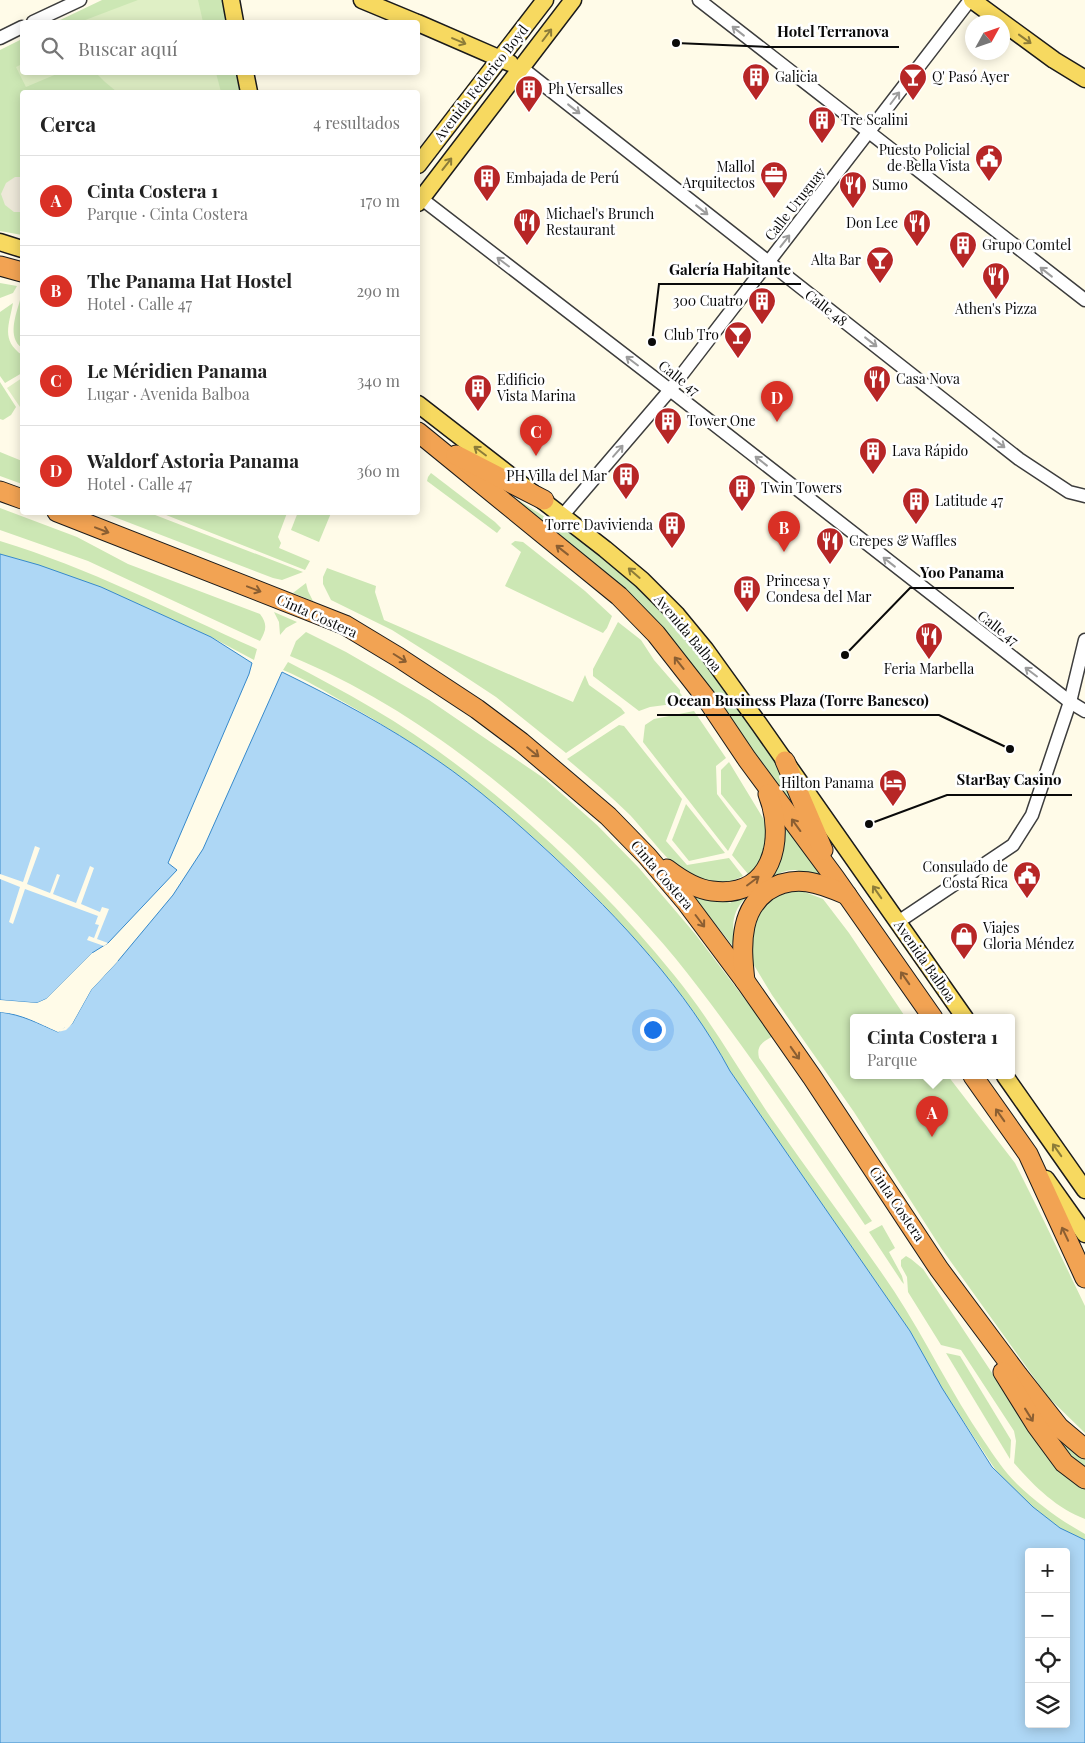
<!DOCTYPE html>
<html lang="es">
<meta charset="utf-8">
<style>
body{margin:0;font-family:"Playfair Display",serif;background:#f2f2f2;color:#222}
.controls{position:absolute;right:15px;bottom:15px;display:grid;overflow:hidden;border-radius:5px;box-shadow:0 2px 12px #0003}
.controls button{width:45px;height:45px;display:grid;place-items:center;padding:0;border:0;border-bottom:1px solid #e0e0e0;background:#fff;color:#222;font:25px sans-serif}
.compass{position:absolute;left:965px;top:15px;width:45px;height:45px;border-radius:50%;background:#fff;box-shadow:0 2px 12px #0003;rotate:50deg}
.you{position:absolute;left:652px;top:1029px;width:18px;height:18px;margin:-12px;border:4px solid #fff;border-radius:50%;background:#1a73e8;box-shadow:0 0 0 8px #1a73e833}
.badge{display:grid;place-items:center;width:32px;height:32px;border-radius:50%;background:#d93025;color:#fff;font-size:16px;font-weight:700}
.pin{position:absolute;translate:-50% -41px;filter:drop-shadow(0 1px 2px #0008)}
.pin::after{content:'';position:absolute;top:26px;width:18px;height:15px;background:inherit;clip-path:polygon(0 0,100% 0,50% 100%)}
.popup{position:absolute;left:850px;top:1014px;width:165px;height:65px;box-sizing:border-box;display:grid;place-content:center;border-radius:5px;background:#fff;filter:drop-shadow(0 1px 4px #0005);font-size:16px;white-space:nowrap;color:#767676}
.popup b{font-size:19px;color:#222}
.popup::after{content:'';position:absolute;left:50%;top:100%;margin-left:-10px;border:10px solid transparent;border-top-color:#fff}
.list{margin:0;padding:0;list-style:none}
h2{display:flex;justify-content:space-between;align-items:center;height:65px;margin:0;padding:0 20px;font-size:21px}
h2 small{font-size:16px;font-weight:400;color:#767676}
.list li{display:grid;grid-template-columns:32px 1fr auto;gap:15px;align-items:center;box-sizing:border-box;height:90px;padding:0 20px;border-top:1px solid #e0e0e0}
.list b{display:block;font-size:19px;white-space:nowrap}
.list p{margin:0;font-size:16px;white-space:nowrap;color:#767676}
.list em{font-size:16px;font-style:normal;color:#767676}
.icon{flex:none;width:28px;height:28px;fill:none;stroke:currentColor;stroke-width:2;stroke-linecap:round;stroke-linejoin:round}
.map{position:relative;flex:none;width:1085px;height:1743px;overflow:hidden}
.search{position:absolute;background:#fff;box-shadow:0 2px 12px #0003;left:20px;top:20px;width:400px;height:55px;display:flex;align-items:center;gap:12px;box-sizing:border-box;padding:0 18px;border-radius:5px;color:#767676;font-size:19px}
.panel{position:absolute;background:#fff;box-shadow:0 2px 12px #0003;left:20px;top:90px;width:400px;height:425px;border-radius:5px}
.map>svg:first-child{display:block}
.green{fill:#cce7b4}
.pitch{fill:#dfefc5}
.plaza{fill:#ede8d9}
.water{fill:#aed7f5;stroke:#3689cb;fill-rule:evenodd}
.pier{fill:#fffbe8}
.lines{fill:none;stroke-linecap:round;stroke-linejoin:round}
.minor-casing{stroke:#3d3d3d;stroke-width:15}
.major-casing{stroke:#1b1b1b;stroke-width:19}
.highway-casing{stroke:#1b1b1b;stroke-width:21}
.minor{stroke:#fff;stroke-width:12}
.major{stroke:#f7d960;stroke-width:16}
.highway{stroke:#f2a353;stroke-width:19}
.oneway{stroke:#9d9d9d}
.oneway2{stroke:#8c7c39}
.oneway3{stroke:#8a5e32}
.labels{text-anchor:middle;stroke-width:5;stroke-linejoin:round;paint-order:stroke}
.poi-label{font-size:14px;fill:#0a0a0a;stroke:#fff;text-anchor:start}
.street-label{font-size:14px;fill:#0a0a0a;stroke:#fff}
.leader{fill:none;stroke:#0a0a0a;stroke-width:2}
.callout-dot{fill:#0a0a0a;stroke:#fff;stroke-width:2}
.callout-label{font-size:15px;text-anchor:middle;font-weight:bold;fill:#0a0a0a;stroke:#fff;stroke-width:5;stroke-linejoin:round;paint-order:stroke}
</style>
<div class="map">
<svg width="1085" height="1743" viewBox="0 0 1085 1743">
<rect width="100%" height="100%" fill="#fffbe8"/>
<g class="green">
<path d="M102 0H228L234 22H56Z"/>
<path d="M22 39V72L245 73 247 92H22V235L0 231V50Z"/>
<path d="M0 283 17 286 13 293 0 298Z"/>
<path d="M20 300H22V348C7 337 16 315 20 300Z"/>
<path d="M13 303C9 325 1 340 22 355V373L5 383 0 376V312Z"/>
<path d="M0 382 16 407 11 415 3 420 0 419Z"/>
<path d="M0 452 22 461V484L0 476Z"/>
<path d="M431 473 495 522 501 528 497 533 427 481 428 477Z"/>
<path d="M476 473 592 547 636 585 683 631 782 769 819 849 628 592 570 544Z"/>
<path d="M0 508 77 537 128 564 260 614C268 625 266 630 260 641L88 561 0 530Z"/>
<path d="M298 512 331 513 319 542 291 530Z"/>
<path d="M104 513H150L303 572 282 580 273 578Z"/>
<path d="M161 513H287L278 537 281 543 279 548 310 561 305 570Z"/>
<path d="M0 541C89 568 172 611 257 649L254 660 211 637 101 587 18 559 0 555Z"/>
<path d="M515 541 523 542 585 591 612 616 607 628 603 633 505 586 521 552 511 544Z"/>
<path d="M327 568 376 586 375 592 384 620 573 702 585 675 589 685 621 708 625 713 566 753 496 697 449 666 392 630 331 600 323 584V577Z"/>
<path d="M306 583 308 591 313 601 293 593Z"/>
<path d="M274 612 297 622 286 628 280 635 279 622Z"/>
<path d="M618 622 641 640 654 660 680 690V693L688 702 650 707 639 711 593 676V669Z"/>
<path d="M306 632 346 652 429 700 545 779 597 825 639 868 696 935 773 1036C763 1042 756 1045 759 1058L872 1221 865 1225C804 1135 744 1044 676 959 643 919 606 881 569 845 486 768 395 699 290 656L296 641Z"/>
<path d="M288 662C344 691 402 723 453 762 535 823 609 895 674 975 711 1020 739 1071 772 1119 812 1177 855 1233 894 1291 926 1340 951 1393 984 1441 994 1456 1004 1471 1017 1484 1038 1504 1060 1520 1085 1534V1540L1061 1529 1033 1507 1010 1487 995 1469 941 1387 910 1331 730 1071C695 1006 645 948 594 895 519 820 439 755 347 704 326 692 305 679 283 670Z"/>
<path d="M694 711 726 758 716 766 717 794 741 826 728 851 643 742 645 725 654 719Z"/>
<path d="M619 725 624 726 682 799 666 841 687 865 729 858 743 876C725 885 710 887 691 878 673 869 645 831 630 815 610 795 588 777 567 759Z"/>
<path d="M729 762 766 823 767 844 757 868 748 874 732 855 747 826 721 794V770Z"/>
<path d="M686 804 725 853 689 861 672 840Z"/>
<path d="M776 807 838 888C825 882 809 872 795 870 777 868 742 896 736 912 730 926 735 940 739 954L688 889 730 903 752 888 778 866 781 844Z"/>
<path d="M797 889 823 899 849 933 906 1018H853V1076H948L1015 1163 1044 1221 1085 1306V1433L1048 1397 941 1248 854 1112 772 995 752 962 748 925 767 900Z"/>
<path d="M882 1225 895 1248 889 1252 902 1276 904 1284 902 1282 869 1232Z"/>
<path d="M906 1256 911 1259 923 1269 1026 1424 1064 1471 1085 1488V1519C1056 1508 1034 1486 1014 1463L1016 1441 1014 1431 961 1350 941 1345 908 1292 907 1277 901 1266V1260Z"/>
<path d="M946 1353 960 1356 1011 1440 1010 1459Z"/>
<path d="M1047 1429 1085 1460V1470L1075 1461Z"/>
</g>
<g class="pitch">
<path d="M138 0H198L203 22H80Z"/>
<path d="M22 64V72L59 73 26 87 16 67Z"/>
<path d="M96 73H216L221 92H117L105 82Z"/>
<path d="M22 378V405L20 407 7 388Z"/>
</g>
<path class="plaza" d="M15 177H22V212H14L5 205 1 194 6 183Z"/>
<g class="water">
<path d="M0 554 39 565 101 587 211 637 252 663 249 674 168 863 177 870 108 943 92 953 46 999 37 1003 0 1000Z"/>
<path d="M282 672C335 698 388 726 437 760 478 788 516 822 553 856 620 919 686 989 730 1071L910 1331 942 1388 992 1467 1033 1507 1060 1528 1085 1540V1743H0V1012C23 1015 37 1023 58 1032L72 1024 91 990 118 961 173 895 203 849ZM1029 1552H1066V1724H1029Z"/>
</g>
<g class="pier">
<path d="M35 846 40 848 27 884 50 893 57 874 60 875 53 894 76 903 90 866 94 868 81 904 100 912 102 907 109 909 97 939 108 943 104 946 87 940 89 936 94 938 99 925 95 924 98 916 25 889 13 924 9 922 20 887 0 879V874L23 882Z"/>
<path d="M92 953 96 954 47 1001 37 1005 0 1002V1000L37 1003 46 999Z"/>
<path d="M116 960 118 961 91 990 72 1024 66 1030 58 1032 30 1019 17 1014 0 1012V1010L17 1012 31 1016 58 1029 64 1028 70 1022 89 989Z"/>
</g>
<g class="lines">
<g class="minor-casing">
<g id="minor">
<path d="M699 0 1085 300"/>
<path d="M33 22 80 0"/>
<path d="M0 38 22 27"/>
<path d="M522 68 1019 459 1069 492 1085 496"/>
<path d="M418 196 670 390 1070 702 1085 711"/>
<path d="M563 515 670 390 970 0"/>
<path d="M898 922 1013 845 1032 815 1070 702 1085 640"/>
</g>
</g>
<g class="major-casing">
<g id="major">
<path d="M231 0 235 22"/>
<path d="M362 0 415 22"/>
<path d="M972 0 1054 60 1085 79"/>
<path d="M418 23 510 63"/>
<path d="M245 72 249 92"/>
<path d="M418 165 545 0"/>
<path d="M418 203 573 0"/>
<path d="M0 242 22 249"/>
<path d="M418 404 605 549 642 580 677 615 705 649 759 724 965 1018"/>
<path d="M1005 1076 1085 1190"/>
<path d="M1046 1179 1085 1234"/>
</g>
</g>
<g class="highway-casing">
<g id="highway">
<path d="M0 266 22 272"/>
<path d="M418 432 619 596 656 634 706 698 747 759 835 878 933 1018"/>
<path d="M456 455 544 500"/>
<path d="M0 491 22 499"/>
<path d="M57 512 345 625 398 657 477 709 521 742 608 816 647 856 686 902 745 981 812 1077 939 1269 1018 1375 1059 1427 1085 1449"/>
<path d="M785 761 823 850"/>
<path d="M667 869C680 879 695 889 712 891 772 899 786 840 768 794"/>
<path d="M745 981C743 963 741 944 745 926 748 912 755 900 767 891 794 873 820 883 847 895"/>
<path d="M973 1076 1028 1154 1085 1278"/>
<path d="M1003 1372 1036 1425 1064 1463 1085 1479"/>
</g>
</g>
<use href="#minor" class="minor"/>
<use href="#major" class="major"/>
<use href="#highway" class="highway"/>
</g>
<defs><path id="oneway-shaft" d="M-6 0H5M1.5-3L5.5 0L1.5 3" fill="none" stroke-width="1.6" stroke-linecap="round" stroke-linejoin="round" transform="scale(1.25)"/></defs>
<g class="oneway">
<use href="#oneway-shaft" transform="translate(738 31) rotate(-142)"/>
<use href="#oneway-shaft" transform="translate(895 98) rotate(-53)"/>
<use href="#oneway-shaft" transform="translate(574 109) rotate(38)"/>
<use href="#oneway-shaft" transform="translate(702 210) rotate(38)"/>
<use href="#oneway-shaft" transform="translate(785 241) rotate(-52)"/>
<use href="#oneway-shaft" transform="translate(503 262) rotate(-143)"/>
<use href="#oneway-shaft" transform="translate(1046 272) rotate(-142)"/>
<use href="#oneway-shaft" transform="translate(871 342) rotate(38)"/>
<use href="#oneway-shaft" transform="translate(632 361) rotate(-143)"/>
<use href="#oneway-shaft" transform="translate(999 443) rotate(38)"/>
<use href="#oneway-shaft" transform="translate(618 451) rotate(-49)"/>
<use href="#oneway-shaft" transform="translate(761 461) rotate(-142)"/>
<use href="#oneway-shaft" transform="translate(889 562) rotate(-142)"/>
<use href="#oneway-shaft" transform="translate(1031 672) rotate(-143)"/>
</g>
<g class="oneway2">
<use href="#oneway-shaft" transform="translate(547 35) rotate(-53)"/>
<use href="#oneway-shaft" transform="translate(1025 39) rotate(36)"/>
<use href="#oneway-shaft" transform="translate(459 41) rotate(23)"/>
<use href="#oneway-shaft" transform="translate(447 164) rotate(-52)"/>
<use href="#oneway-shaft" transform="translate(480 451) rotate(-143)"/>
<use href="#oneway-shaft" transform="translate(634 573) rotate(-139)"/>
<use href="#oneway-shaft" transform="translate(877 892) rotate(-125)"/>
<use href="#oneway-shaft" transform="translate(1057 1150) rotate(-125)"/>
</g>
<g class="oneway3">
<use href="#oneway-shaft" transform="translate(102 530) rotate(21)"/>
<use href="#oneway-shaft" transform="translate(562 550) rotate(-142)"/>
<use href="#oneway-shaft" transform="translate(254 589) rotate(21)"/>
<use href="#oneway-shaft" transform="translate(400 658) rotate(32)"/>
<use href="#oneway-shaft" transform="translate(679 663) rotate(-128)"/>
<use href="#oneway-shaft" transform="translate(533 752) rotate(39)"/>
<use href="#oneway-shaft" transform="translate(796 825) rotate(-126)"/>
<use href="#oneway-shaft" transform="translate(753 881) rotate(-37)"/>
<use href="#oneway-shaft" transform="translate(700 921) rotate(53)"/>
<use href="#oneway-shaft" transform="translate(905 978) rotate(-125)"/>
<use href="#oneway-shaft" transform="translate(795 1053) rotate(55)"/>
<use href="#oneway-shaft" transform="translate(1000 1115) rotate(-125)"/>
<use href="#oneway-shaft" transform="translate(1065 1234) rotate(-115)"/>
<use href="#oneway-shaft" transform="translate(1029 1415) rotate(58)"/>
</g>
<defs>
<g id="building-pin" transform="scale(1.4375)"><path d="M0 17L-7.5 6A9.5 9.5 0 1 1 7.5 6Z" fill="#b72626" stroke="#fff"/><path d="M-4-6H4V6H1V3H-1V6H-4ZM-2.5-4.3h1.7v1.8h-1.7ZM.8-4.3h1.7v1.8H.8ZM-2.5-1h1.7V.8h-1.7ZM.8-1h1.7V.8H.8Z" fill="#fff"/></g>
<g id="bar-pin" transform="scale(1.4375)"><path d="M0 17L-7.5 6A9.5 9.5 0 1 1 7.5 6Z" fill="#b72626" stroke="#fff"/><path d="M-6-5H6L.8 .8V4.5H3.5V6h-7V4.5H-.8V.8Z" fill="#fff"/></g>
<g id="civic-pin" transform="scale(1.4375)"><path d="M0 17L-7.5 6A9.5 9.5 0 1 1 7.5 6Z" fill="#b72626" stroke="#fff"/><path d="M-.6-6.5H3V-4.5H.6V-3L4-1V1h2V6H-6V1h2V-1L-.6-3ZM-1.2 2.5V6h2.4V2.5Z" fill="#fff"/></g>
<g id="office-pin" transform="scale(1.4375)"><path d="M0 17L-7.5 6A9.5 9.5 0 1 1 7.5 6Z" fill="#b72626" stroke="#fff"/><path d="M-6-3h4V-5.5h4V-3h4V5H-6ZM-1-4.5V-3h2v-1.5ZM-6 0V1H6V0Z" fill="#fff"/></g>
<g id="restaurant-pin" transform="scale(1.4375)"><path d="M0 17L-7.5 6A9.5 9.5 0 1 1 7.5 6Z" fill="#b72626" stroke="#fff"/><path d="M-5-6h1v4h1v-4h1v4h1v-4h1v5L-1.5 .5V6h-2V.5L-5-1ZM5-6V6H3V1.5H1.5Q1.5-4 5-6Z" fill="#fff"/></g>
<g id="hotel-pin" transform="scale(1.4375)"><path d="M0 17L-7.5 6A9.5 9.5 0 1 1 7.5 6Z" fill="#b72626" stroke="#fff"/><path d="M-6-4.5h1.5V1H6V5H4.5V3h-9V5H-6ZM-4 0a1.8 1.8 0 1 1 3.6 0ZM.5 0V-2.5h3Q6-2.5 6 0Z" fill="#fff"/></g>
<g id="shop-pin" transform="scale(1.4375)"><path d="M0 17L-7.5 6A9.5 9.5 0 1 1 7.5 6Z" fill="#b72626" stroke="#fff"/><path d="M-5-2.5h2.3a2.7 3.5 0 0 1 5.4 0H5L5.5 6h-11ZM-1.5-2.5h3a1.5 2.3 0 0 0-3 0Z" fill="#fff"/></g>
</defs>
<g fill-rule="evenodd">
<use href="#building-pin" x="756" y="77"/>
<use href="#bar-pin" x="913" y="77"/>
<use href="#building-pin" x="529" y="89"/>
<use href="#building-pin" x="822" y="120"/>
<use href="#civic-pin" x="989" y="158"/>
<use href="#office-pin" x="774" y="175"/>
<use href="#building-pin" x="487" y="178"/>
<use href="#restaurant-pin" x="853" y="185"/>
<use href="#restaurant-pin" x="527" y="222"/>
<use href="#restaurant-pin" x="917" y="223"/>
<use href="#building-pin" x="963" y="245"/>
<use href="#bar-pin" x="880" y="260"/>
<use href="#restaurant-pin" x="996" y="276"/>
<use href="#building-pin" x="762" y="301"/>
<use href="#bar-pin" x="738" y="335"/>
<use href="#restaurant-pin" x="877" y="379"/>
<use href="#building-pin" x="478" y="388"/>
<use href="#building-pin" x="668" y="421"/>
<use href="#building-pin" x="873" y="451"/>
<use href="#building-pin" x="626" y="476"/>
<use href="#building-pin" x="742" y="488"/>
<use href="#building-pin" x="916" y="501"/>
<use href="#building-pin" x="672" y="525"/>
<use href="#restaurant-pin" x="830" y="541"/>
<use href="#building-pin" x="747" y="589"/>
<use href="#restaurant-pin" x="929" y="636"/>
<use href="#hotel-pin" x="893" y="783"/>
<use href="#civic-pin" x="1027" y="875"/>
<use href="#shop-pin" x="964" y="936"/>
</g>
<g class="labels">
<g class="poi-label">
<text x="775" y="82">Galicia</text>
<text x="932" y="82">Q' Pasó Ayer</text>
<text x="548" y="94">Ph Versalles</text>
<text x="841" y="125">Tre Scalini</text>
<text x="970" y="155" text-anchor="end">Puesto Policial<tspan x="970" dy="16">de Bella Vista</tspan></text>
<text x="755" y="172" text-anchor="end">Mallol<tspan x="755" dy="16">Arquitectos</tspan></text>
<text x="506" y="183">Embajada de Perú</text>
<text x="872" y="190">Sumo</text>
<text x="546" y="219">Michael's Brunch<tspan x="546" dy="16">Restaurant</tspan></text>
<text x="898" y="228" text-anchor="end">Don Lee</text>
<text x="982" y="250">Grupo Comtel</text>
<text x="861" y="265" text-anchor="end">Alta Bar</text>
<text x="743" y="306" text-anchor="end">300 Cuatro</text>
<text x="996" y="314" text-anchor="middle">Athen's Pizza</text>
<text x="719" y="340" text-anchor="end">Club Tro</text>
<text x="896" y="384">Casa Nova</text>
<text x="497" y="385">Edificio<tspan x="497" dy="16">Vista Marina</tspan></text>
<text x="687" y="426">Tower One</text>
<text x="892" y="456">Lava Rápido</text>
<text x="607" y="481" text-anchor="end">PH Villa del Mar</text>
<text x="761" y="493">Twin Towers</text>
<text x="935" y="506">Latitude 47</text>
<text x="653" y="530" text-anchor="end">Torre Davivienda</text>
<text x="849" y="546">Crepes &amp; Waffles</text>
<text x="766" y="586">Princesa y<tspan x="766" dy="16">Condesa del Mar</tspan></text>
<text x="929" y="674" text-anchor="middle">Feria Marbella</text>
<text x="874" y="788" text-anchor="end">Hilton Panama</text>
<text x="1008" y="872" text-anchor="end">Consulado de<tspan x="1008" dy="16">Costa Rica</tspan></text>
<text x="983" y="933">Viajes<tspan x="983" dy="16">Gloria Méndez</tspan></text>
</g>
<g class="street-label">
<text transform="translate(481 83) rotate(-52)" y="5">Avenida Federico Boyd</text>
<text transform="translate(795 204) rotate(-52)" y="5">Calle Uruguay</text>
<text transform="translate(826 308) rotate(38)" y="5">Calle 48</text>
<text transform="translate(679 378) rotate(38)" y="5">Calle 47</text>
<text transform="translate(317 616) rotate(24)" y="5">Cinta Costera</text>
<text transform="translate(998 628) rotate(38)" y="5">Calle 47</text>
<text transform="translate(688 633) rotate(50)" y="5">Avenida Balboa</text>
<text transform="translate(662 875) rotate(49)" y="5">Cinta Costera</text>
<text transform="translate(925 961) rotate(55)" y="5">Avenida Balboa</text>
<text transform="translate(897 1204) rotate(56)" y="5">Cinta Costera</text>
</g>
</g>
<path class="leader" d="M676 43L767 47H899M652 342L659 284H801M845 655L910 588H1014M1010 749L939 715H657M869 824L947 795H1072"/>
<g class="callout-dot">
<circle cx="676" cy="43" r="5"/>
<circle cx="652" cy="342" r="5"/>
<circle cx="845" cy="655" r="5"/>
<circle cx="1010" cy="749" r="5"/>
<circle cx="869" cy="824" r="5"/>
</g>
<g class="callout-label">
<text x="833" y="37">Hotel Terranova</text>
<text x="730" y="275">Galería Habitante</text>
<text x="962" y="578">Yoo Panama</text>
<text x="798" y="706">Ocean Business Plaza (Torre Banesco)</text>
<text x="1009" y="785">StarBay Casino</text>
</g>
</svg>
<div class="controls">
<button>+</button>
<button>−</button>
<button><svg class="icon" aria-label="locate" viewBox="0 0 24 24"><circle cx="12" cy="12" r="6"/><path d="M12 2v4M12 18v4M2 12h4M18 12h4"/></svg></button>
<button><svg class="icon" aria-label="layers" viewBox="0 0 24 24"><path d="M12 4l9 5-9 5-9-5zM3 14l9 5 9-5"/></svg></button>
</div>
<svg class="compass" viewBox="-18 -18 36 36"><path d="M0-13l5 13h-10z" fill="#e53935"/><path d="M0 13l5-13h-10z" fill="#767676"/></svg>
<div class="you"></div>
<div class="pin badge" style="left:932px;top:1137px">A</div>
<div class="popup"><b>Cinta Costera 1</b>Parque</div>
<div class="pin badge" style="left:784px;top:552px">B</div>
<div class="pin badge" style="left:536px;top:456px">C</div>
<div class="pin badge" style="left:777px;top:422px">D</div>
<div class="search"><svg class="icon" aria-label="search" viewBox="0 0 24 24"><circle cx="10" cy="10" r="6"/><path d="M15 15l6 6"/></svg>Buscar aquí</div>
<section class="panel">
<h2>Cerca<small>4 resultados</small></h2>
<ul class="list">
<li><span class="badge">A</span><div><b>Cinta Costera 1</b><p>Parque · Cinta Costera</p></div><em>170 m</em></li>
<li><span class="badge">B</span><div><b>The Panama Hat Hostel</b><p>Hotel · Calle 47</p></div><em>290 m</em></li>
<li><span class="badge">C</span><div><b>Le Méridien Panama</b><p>Lugar · Avenida Balboa</p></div><em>340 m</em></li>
<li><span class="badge">D</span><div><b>Waldorf Astoria Panama</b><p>Hotel · Calle 47</p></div><em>360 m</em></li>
</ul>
</section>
</div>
